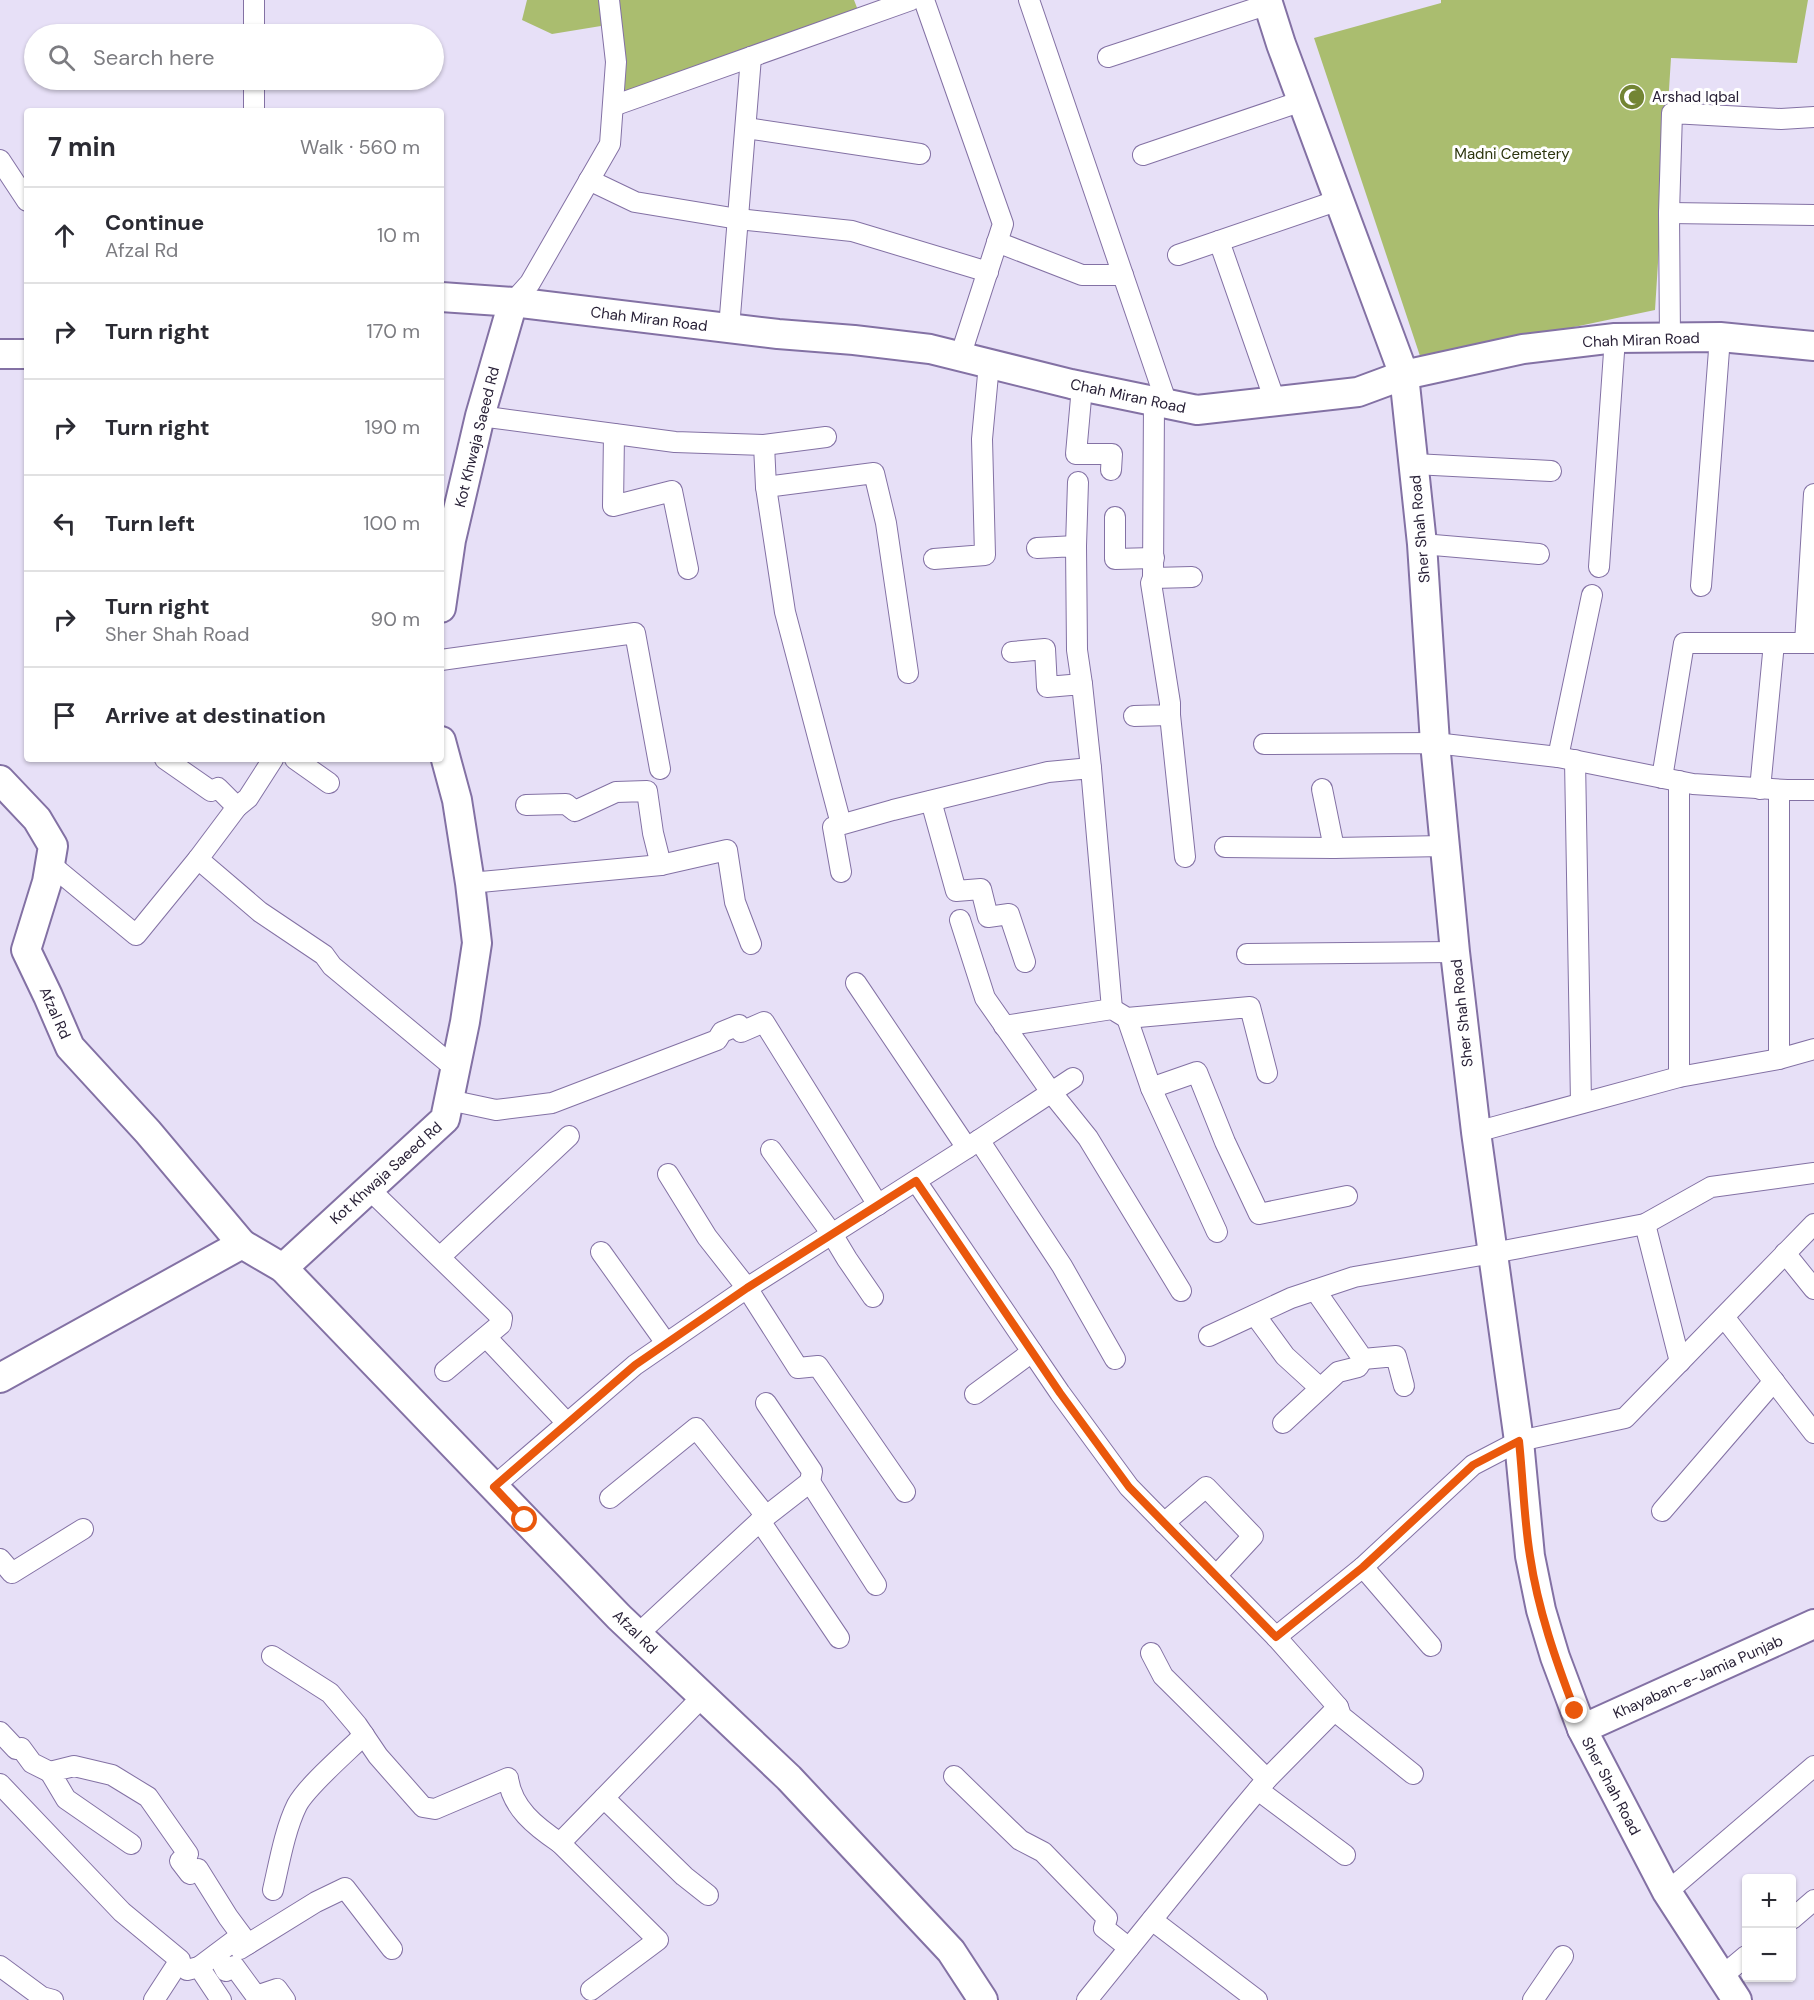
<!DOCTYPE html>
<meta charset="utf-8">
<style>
body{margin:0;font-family:"DM Sans",sans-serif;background:#f2f2f3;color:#2b2b33}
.controls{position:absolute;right:18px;bottom:18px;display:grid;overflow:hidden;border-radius:6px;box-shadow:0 2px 4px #0004}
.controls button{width:54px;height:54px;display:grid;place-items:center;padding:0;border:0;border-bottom:2px solid #e1e1e2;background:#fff;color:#2b2b33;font:30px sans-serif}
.stop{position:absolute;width:18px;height:18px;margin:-14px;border:4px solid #ea580c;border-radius:50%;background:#fff}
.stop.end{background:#ea580c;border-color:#fff;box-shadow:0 2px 6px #0008}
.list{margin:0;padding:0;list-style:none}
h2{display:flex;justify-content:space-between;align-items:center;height:78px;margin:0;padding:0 24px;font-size:26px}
h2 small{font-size:20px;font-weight:400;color:#7c7c81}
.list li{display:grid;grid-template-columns:39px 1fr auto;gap:18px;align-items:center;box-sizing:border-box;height:96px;padding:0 24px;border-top:2px solid #e1e1e2}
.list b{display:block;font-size:22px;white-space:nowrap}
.list p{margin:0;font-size:20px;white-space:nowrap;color:#7c7c81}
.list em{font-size:20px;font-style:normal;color:#7c7c81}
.icon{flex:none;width:33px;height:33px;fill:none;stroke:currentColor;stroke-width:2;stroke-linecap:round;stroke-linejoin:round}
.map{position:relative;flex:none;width:1814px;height:2000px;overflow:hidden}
.search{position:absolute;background:#fff;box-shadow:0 2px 4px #0004;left:24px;top:24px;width:420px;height:66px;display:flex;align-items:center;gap:15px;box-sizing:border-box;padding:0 21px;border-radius:33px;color:#7c7c81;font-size:22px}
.panel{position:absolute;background:#fff;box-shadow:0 2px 4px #0004;left:24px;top:108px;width:420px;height:654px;border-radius:6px}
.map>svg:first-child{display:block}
.green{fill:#aabd6f}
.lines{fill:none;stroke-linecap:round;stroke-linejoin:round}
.street-casing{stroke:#8371a4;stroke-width:22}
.secondary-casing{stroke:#8371a4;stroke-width:32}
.street{stroke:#fff;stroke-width:20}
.secondary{stroke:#fff;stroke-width:28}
.route{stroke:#ea580c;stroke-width:8}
.labels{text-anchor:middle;stroke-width:6;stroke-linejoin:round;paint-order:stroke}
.poi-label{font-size:15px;fill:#292137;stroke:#fff;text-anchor:start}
.park-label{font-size:15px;fill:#2c350e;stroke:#fff}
.street-label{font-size:15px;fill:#292137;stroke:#fff}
</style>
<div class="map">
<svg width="1814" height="2000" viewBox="0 0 1814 2000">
<rect width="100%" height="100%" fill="#e7e0f7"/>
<g class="green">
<path d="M527 0H854L861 18 613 106 607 25 552 34 522 20Z"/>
<path d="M1441 0H1808L1797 63 1671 58 1655 310 1421 359 1314 38 1441 3Z"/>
</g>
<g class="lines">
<g class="street-casing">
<g id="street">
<path d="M254 0V34"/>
<path d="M924 0 1003 224 960 357"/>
<path d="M1029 0 1167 404"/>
<path d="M1108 57 1269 4"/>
<path d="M254 80V111"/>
<path d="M613 106 911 0"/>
<path d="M746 128 920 154"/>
<path d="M1143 155 1302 101"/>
<path d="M0 160 27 201"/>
<path d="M589 180 635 202 738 219 852 231 988 272"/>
<path d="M1669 213 1814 215"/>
<path d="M1219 241 1275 401"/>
<path d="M997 242 1082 275H1123"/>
<path d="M1178 255 1339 200"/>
<path d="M513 302 530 283 610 144 616 62 609 0"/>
<path d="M729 328 751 57"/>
<path d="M1670 338 1669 213 1672 113 1781 119 1814 117"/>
<path d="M1082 387 1076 454H1112L1111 470"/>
<path d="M1154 402 1153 578 1192 577"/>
<path d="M480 416 675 442 764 445 766 487"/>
<path d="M614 434 613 506 672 491 688 569"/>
<path d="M764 445 826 437"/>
<path d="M1414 464 1551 471"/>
<path d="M1115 517V559L1154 558"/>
<path d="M1422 544 1539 554"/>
<path d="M1076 546 1078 482"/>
<path d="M1037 548 1076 546 1077 650 1082 684"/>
<path d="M934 559 985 555 982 439 989 364"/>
<path d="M1599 567 1615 338"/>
<path d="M1701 586 1720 337"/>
<path d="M1805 643 1814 494"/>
<path d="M1012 652 1045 649 1047 687 1082 684 1091 768"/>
<path d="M441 660 635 633 660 769"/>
<path d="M1170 715 1185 857"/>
<path d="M1134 716 1170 715V703L1151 583 1153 578"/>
<path d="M1264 744 1435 743 1558 757 1693 784 1787 790H1814"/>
<path d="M1558 757 1592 595"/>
<path d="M295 759 329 783"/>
<path d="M1575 760 1581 1103"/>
<path d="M1662 778 1684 643H1814"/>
<path d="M1679 781V1077"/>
<path d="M1322 789 1334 848"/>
<path d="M1760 789 1774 643"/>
<path d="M931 801 956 891 981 889 988 917 1009 914 1025 962"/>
<path d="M526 805 566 804 575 811 616 792 647 791 653 833 661 865"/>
<path d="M237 807 248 798 273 759"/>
<path d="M841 824 785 612 766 487 874 473 886 523 908 673"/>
<path d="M1225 847 1334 848 1445 846"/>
<path d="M198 859 260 912 324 955 332 966 456 1069"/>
<path d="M50 864 136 935 198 859 237 807 218 788 211 791 165 759"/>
<path d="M841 872 833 827 893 810 1048 772 1091 768 1112 1009 1004 1026"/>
<path d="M470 883 661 865 727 850 735 902 751 944"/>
<path d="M960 920 985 998 1051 1092 1088 1138 1181 1291"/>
<path d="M1247 954 1455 952"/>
<path d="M856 983 967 1148"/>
<path d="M1117 1012 1127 1018 1250 1007 1267 1073"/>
<path d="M1127 1018 1151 1088 1197 1072 1225 1142 1259 1214 1347 1196"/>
<path d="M1779 1059V790"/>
<path d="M1151 1088 1217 1232"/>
<path d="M449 1100 496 1110 552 1103 717 1040 722 1032 739 1025 741 1032 764 1022 878 1205"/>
<path d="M1476 1132 1679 1077 1779 1059 1814 1049"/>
<path d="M979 1140 1062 1266 1115 1359"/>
<path d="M771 1150 832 1234 847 1259 873 1297"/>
<path d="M668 1174 707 1237 747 1288 798 1368 818 1366 905 1492"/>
<path d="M916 1181 1060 1393 1129 1487 1276 1637 1338 1707 1341 1716 1413 1774"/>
<path d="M369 1189 502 1318 501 1324 445 1371"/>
<path d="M1645 1224 1680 1362"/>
<path d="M601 1252 666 1343"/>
<path d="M1785 1253 1814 1289"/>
<path d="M440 1257 569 1136"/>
<path d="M1315 1290 1363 1359 1396 1356 1404 1386"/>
<path d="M1255 1315 1285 1356 1320 1388"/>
<path d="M1724 1317 1814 1433"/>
<path d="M1209 1336 1291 1298 1354 1277 1493 1253 1645 1224 1711 1187 1814 1173"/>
<path d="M486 1337 567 1423"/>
<path d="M975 1394 1032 1352"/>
<path d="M766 1403 812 1471 810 1482"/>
<path d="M1283 1423 1338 1372 1358 1367 1363 1359"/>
<path d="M493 1487 635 1365 747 1288 967 1148 1073 1078"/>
<path d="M610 1498 696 1428 766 1516"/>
<path d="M1662 1511 1774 1381"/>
<path d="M760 1521 810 1482 876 1585"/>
<path d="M1164 1523 1206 1487 1253 1536 1216 1576"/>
<path d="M0 1559 12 1573 83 1529"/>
<path d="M1363 1567 1431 1646"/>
<path d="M637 1635 760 1521 839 1638"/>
<path d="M1276 1637 1363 1567 1473 1465 1519 1441 1625 1418 1814 1224"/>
<path d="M1151 1653 1163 1676 1267 1779"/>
<path d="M272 1656 330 1693 357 1725 378 1756 423 1807 435 1809 508 1778C512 1808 535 1826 560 1843"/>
<path d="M0 1732 16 1749 21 1748 32 1763 50 1772"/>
<path d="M954 1776 1020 1840 1043 1852 1107 1918 1104 1928 1129 1948"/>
<path d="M0 1784 122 1912 180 1960 154 2000"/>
<path d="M1258 1790 1345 1855"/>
<path d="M604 1798 684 1876 708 1895"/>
<path d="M131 1844 66 1799 50 1772 74 1766 112 1775 148 1797 188 1854 180 1861 190 1874 198 1869 228 1917 248 1944"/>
<path d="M273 1890C279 1864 285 1829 297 1805 307 1786 347 1752 364 1735"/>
<path d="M1667 1892 1814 1766"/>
<path d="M1792 1919 1814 1900"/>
<path d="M1152 1920 1257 2000"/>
<path d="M217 1954 226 1971 234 1966 256 1996 277 1989 285 2000"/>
<path d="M0 1966 42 1997 53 2000"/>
<path d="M199 1967 235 1940 240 1949 316 1902 345 1888 392 1949"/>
<path d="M187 1970 199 1967 221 2000"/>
<path d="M1721 1977 1746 1956"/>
<path d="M591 1990 658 1940 560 1843 702 1697"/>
<path d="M1087 2000 1236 1816 1267 1779 1338 1707"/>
<path d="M1533 2000 1563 1956"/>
</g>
</g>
<g class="secondary-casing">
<g id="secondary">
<path d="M1267 0 1281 44 1404 375 1422 544 1435 743 1455 952 1476 1132 1519 1441 1530 1556 1541 1610 1555 1657 1582 1729 1667 1892 1737 2000"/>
<path d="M441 297 513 302 778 334 854 340 930 349 1071 384 1197 410 1358 392 1404 375 1523 349 1615 338 1720 337 1814 346"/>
<path d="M0 354H27"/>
<path d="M441 608 451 540 480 416 513 302"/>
<path d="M0 780 37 819 53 846 47 882 26 950 48 996 70 1047 148 1132 242 1244"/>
<path d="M283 1268 445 1119 465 1022 477 943 470 883 457 800 441 741"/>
<path d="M0 1378 242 1244 283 1268 619 1617 789 1778 951 1951 983 2000"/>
<path d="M1582 1729 1814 1624"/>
</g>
</g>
<use href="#street" class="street"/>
<use href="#secondary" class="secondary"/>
</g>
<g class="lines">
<path class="route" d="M525 1520 494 1487 635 1365 747 1288 916 1181 1060 1393 1129 1487 1276 1637 1363 1567 1473 1465 1519 1441C1523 1479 1524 1519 1530 1556 1538 1610 1556 1661 1575 1711"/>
</g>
<defs>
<g id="mosque-disc" transform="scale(1.35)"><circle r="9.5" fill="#738534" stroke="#fff"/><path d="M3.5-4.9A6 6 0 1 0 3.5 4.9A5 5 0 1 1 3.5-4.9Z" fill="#fff"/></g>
</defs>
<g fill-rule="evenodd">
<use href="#mosque-disc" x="1632" y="97"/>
</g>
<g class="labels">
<g class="poi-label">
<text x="1652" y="102">Arshad Iqbal</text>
</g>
<g class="park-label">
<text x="1512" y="159">Madni Cemetery</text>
</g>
<g class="street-label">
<text transform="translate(649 319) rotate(7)" y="5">Chah Miran Road</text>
<text transform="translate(1641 340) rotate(-2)" y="5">Chah Miran Road</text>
<text transform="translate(1128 396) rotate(12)" y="5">Chah Miran Road</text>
<text transform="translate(477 437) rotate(-76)" y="5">Kot Khwaja Saeed Rd</text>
<text transform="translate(1420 529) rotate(-95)" y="5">Sher Shah Road</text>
<text transform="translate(55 1013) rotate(66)" y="5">Afzal Rd</text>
<text transform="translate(1462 1013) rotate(-96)" y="5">Sher Shah Road</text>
<text transform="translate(386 1173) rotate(-42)" y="5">Kot Khwaja Saeed Rd</text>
<text transform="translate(635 1632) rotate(44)" y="5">Afzal Rd</text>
<text transform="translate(1698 1677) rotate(-24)" y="5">Khayaban-e-Jamia Punjab</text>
<text transform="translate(1611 1786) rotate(62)" y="5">Sher Shah Road</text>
</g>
</g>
</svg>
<div class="controls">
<button>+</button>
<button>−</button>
</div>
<div class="stop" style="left:525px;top:1520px"></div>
<div class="stop end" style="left:1575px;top:1711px"></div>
<div class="search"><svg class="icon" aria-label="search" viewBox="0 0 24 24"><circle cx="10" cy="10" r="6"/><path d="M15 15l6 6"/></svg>Search here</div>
<section class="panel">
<h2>7 min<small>Walk · 560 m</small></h2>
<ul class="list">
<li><svg class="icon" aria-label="ahead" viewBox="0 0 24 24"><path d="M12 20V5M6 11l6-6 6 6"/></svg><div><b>Continue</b><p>Afzal Rd</p></div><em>10 m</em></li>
<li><svg class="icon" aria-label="right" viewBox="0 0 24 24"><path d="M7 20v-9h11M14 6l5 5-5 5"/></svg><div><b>Turn right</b></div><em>170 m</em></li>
<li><svg class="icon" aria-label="right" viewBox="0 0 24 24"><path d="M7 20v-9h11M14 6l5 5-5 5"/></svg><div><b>Turn right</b></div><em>190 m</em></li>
<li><svg class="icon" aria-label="left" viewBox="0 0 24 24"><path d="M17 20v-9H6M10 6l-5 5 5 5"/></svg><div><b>Turn left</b></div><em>100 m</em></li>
<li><svg class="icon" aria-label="right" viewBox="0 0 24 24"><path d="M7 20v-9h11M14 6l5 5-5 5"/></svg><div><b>Turn right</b><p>Sher Shah Road</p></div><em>90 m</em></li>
<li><svg class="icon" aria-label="arrive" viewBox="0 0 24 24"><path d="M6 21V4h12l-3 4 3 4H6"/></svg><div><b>Arrive at destination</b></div></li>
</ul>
</section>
</div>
